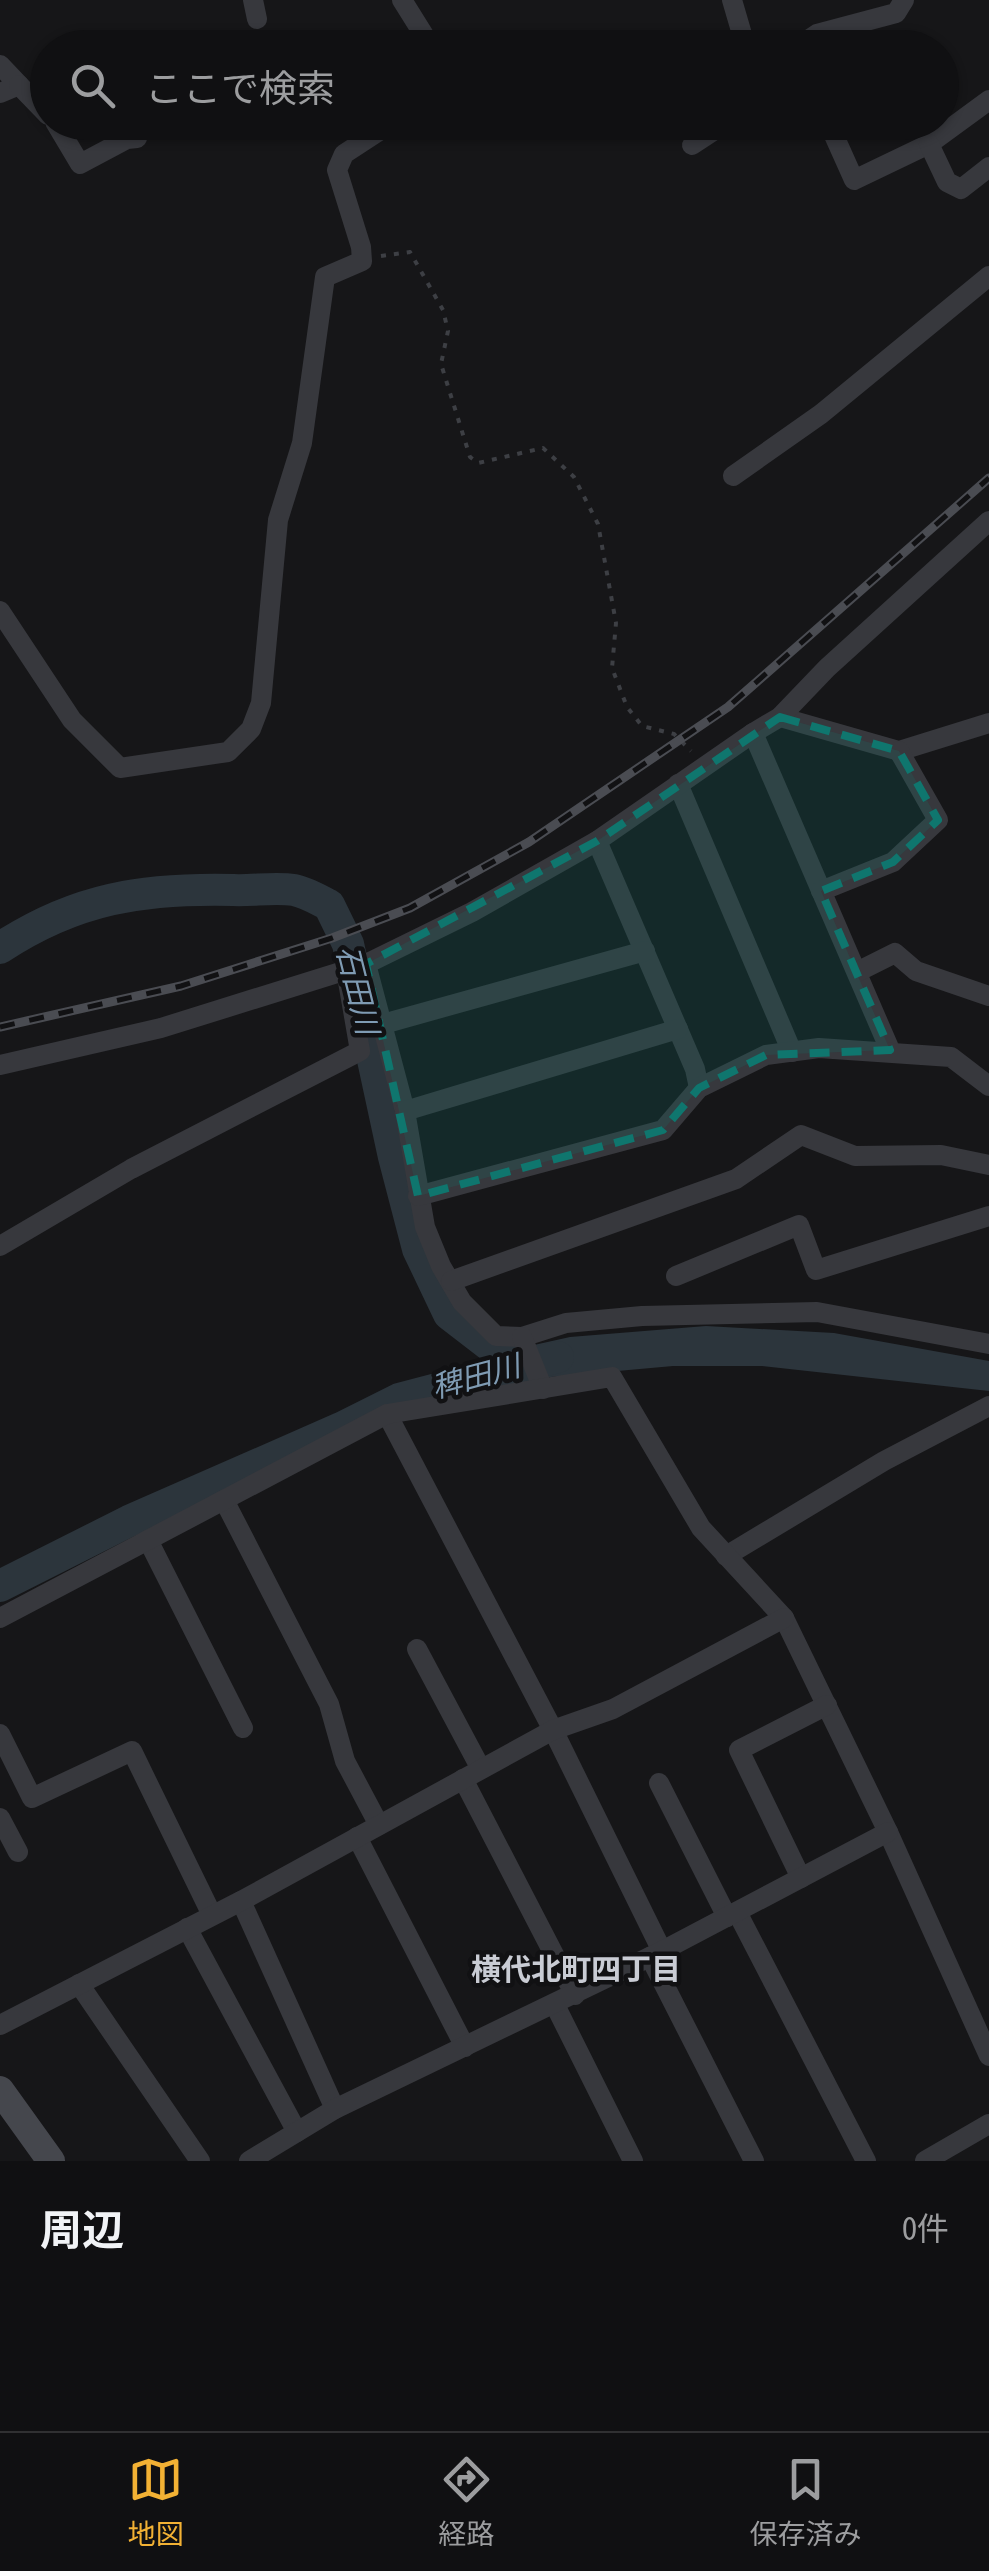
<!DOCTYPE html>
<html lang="ja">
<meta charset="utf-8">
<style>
body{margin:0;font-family:"Asap Condensed","Noto Sans JP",sans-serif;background:#19191b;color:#f1f3f6}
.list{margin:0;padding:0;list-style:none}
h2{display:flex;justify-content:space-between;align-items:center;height:130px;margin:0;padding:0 40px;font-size:42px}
h2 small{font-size:32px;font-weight:400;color:#9c9d9f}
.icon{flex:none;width:55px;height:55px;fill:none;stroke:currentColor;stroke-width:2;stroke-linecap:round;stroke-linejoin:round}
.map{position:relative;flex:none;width:989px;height:2161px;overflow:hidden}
.search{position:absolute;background:#101012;box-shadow:0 2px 8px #0004;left:30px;right:30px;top:30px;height:110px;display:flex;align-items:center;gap:25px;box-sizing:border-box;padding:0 35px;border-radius:55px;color:#9c9d9f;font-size:38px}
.sheet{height:270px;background:#101012}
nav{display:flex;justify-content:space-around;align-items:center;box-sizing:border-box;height:140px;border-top:2px solid #303032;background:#101012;font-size:28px;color:#9c9d9f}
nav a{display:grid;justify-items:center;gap:5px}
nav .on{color:#f2b134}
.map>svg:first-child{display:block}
.water{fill:#2c353c}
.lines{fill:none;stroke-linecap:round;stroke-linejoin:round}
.river{stroke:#2c353c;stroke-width:32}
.path{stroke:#3d3f44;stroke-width:4;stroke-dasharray:5 8;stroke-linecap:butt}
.street{stroke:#37383d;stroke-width:20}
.secondary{stroke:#45474d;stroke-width:28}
.rail-casing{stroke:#4a4c52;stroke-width:9}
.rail{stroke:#111113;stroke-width:5;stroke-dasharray:15;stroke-linecap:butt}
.marked{fill:#0f766e;fill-opacity:0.2;stroke:#0f766e;stroke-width:8;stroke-dasharray:20 12;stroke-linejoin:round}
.labels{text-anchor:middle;stroke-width:9;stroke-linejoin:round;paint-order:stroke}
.water-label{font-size:30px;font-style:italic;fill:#7f9bb3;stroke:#111113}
.neighbourhood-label{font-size:30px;font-weight:bold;fill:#c9ccd4;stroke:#111113}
</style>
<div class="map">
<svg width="989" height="2161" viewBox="0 0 989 2161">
<rect width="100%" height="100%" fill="#161618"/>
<path class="water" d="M706 1326 834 1333 989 1361V1391L762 1366H673L529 1379 519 1373 512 1359 516 1349 570 1337Z"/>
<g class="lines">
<g class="river">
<path d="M0 948C76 898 143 888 233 890 252 891 275 887 294 890 305 892 319 900 329 905L348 944 394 1157 418 1249 449 1314 497 1351 531 1362"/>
<path d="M0 1586 129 1521 341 1428 399 1399 558 1357"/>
</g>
<path class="path" d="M381 256 410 252 443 310 448 331 441 364 470 457 478 463 543 448 574 477 598 524 616 623 612 668 627 707 642 726 674 734 691 751"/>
<g class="street">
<path d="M253 0 257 19"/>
<path d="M402 0 432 48"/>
<path d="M732 0 746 48"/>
<path d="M796 48 817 34 896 13 904 0"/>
<path d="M0 65 19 85 0 93"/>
<path d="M19 85 48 115"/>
<path d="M55 122 80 164 127 139 137 138"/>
<path d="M828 122 854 180 929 144 989 100"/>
<path d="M929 144 947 182 961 189 989 167"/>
<path d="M692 145 727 122"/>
<path d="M733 476 821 414 989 276"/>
<path d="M0 611 72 720 120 768 228 752 251 729 261 703 278 520 302 443 325 277 362 261 361 247 337 170 344 154 393 122"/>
<path d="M780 717 899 751 989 723"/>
<path d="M753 733 890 1050"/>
<path d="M678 784 792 1052"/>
<path d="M597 841 695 1069 699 1088"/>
<path d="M821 891 893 862 938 820 899 751"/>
<path d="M366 964 405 1111 425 1227 441 1266 462 1302 496 1336 522 1337 566 1323 642 1316 817 1312 989 1344"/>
<path d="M857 972 895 953 916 971 989 996"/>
<path d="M383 1024 645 951"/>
<path d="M0 1065 161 1028 366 964 472 912 597 841 753 733 780 717 827 668 989 521"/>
<path d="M405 1111 678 1029"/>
<path d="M418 1196 663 1130 699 1088 766 1055 819 1048 951 1057 989 1086"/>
<path d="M0 1246 131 1169 360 1051 346 970"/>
<path d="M676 1276 799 1225 816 1270 989 1216"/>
<path d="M451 1281 736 1179 801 1135 855 1156 941 1155 989 1165"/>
<path d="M522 1337 543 1389"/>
<path d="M387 1414 553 1730 662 1951"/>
<path d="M224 1500 329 1704 345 1761 379 1825"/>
<path d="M148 1540 243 1728"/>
<path d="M726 1556 884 1461 989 1406"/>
<path d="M0 1618 387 1414 612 1377 701 1528 784 1618 888 1832 989 2056"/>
<path d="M417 1649 481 1769"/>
<path d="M0 1734 32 1798 132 1751 212 1915"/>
<path d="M463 1779 575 1995"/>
<path d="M659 1783 727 1917"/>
<path d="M0 1818 18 1852"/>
<path d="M357 1837 465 2047"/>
<path d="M801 1878 739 1750 827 1705"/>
<path d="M241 1901 335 2109"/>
<path d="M737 1912 866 2161"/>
<path d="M187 1928 297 2132"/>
<path d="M650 1957 754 2161"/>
<path d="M79 1984 200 2161"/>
<path d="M555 2005 633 2161"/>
<path d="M0 2025 241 1901 553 1730 613 1709 784 1618"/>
<path d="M249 2161 335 2109 662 1951 888 1832"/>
<path d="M925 2161 989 2124"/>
</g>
<path class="secondary" d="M0 2090 51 2161"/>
<g class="rail-casing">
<path id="rail" d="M0 1027 181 986 332 938 410 908 529 842 728 707 989 478"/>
</g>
<use href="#rail" class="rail"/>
</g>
<path class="marked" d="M780 717 899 751 938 820 893 862 821 891 890 1050 766 1055 699 1088 663 1130 418 1196 366 964 597 841Z"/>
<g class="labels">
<g class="water-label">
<text transform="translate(357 990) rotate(76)" y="10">石田川</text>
<text transform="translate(476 1377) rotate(-15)" y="10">稗田川</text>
</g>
<g class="neighbourhood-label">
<text x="576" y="1980">横代北町四丁目</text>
</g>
</g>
</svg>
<div class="search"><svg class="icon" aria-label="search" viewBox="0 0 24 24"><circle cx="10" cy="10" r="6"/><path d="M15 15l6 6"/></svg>ここで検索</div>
</div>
<section class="sheet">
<h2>周辺<small>0件</small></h2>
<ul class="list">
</ul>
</section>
<nav>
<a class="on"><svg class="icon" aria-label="map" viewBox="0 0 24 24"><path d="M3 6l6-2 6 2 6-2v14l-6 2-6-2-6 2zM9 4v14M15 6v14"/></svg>地図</a>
<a><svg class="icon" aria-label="directions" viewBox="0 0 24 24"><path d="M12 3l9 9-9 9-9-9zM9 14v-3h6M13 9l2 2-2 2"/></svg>経路</a>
<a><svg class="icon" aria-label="saved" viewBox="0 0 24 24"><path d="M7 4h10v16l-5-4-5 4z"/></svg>保存済み</a>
</nav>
